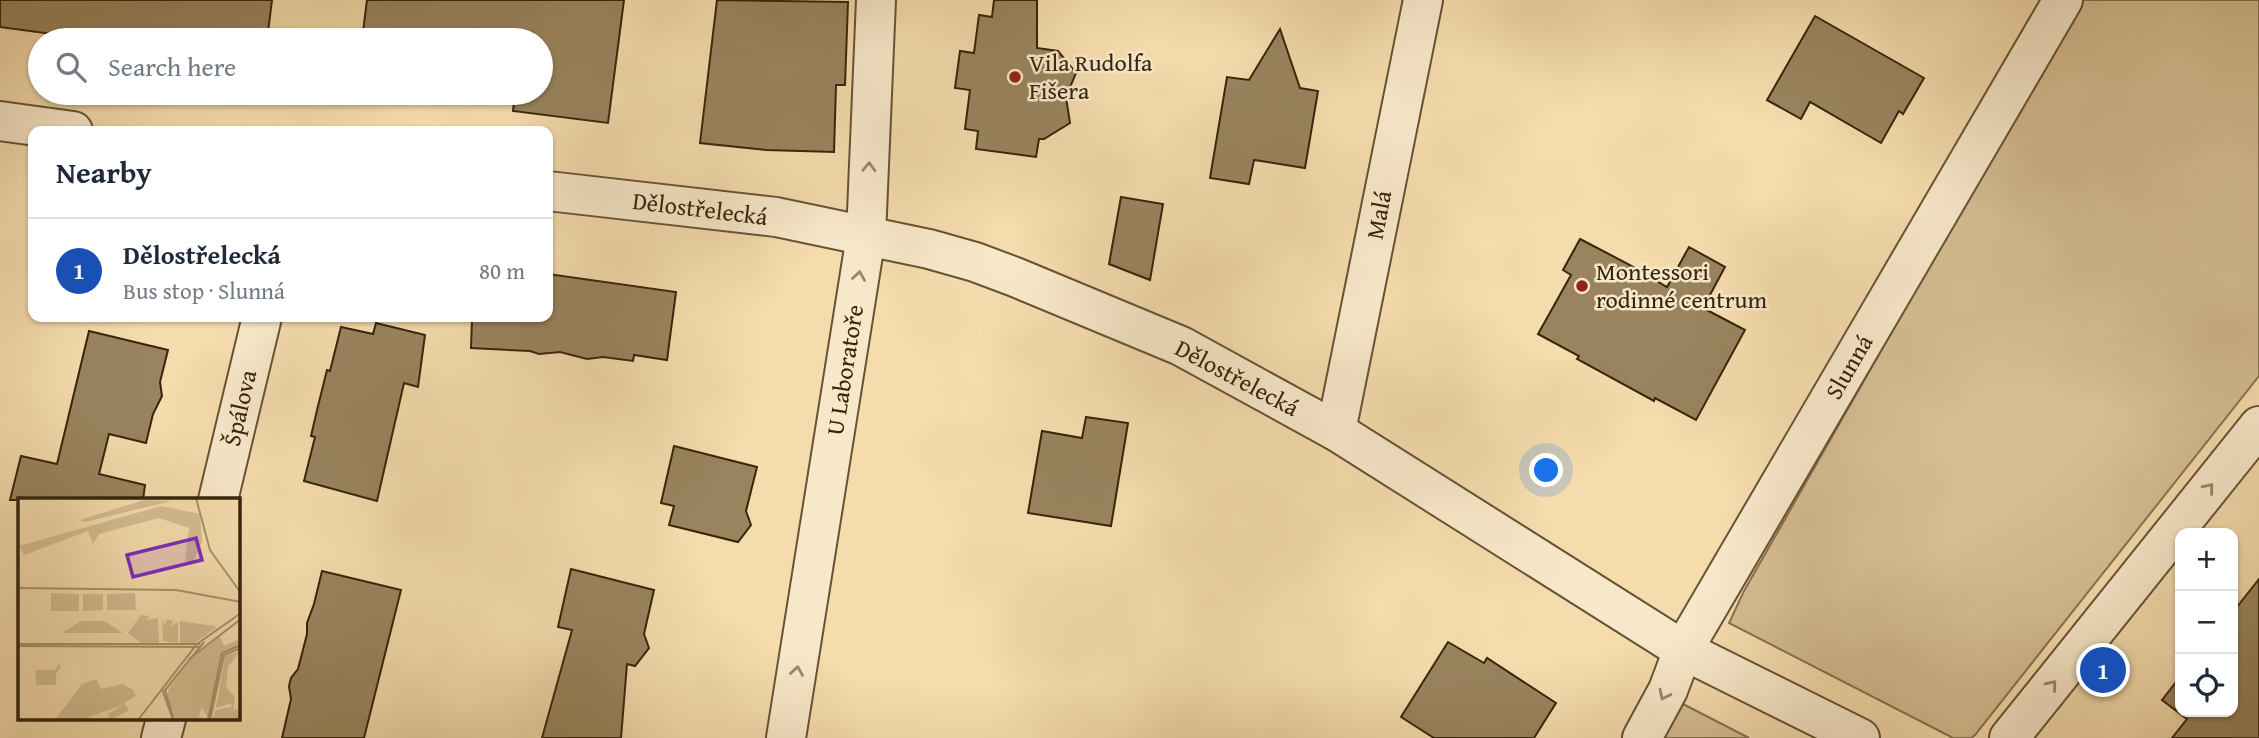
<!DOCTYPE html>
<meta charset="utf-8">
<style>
body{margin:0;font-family:"Gentium Book Plus",serif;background:#f6f6f7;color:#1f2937}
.controls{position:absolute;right:21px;bottom:21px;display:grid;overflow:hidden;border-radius:14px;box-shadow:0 2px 5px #0004}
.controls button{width:63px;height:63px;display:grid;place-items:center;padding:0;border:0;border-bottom:2px solid #e0e1e3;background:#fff;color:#1f2937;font:35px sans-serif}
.you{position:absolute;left:1547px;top:471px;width:24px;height:24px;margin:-18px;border:5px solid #fff;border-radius:50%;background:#1a73e8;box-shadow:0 0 0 10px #1a73e833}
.badge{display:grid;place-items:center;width:46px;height:46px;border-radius:50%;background:#8f2418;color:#fff;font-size:23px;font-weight:700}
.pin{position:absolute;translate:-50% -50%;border:4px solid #fff;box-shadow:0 2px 7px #0006}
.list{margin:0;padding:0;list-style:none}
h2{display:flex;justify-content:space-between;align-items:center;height:91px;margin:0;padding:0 28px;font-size:30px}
h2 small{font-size:23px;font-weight:400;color:#747a83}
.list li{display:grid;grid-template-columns:46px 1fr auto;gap:21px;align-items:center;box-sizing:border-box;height:105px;padding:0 28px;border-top:2px solid #e0e1e3}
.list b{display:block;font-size:26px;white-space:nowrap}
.list p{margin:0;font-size:23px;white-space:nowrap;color:#747a83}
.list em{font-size:23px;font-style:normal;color:#747a83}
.icon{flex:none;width:38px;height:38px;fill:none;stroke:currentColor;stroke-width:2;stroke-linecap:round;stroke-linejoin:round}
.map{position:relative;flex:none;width:2259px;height:738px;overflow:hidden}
.search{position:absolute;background:#fff;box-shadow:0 2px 5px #0004;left:28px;top:28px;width:525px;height:77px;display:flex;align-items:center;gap:18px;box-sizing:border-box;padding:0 24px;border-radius:38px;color:#747a83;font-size:26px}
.panel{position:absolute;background:#fff;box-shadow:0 2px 5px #0004;left:28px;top:126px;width:525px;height:196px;border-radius:14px}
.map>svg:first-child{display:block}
.green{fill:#d5bd91;stroke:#86714e;stroke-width:2}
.building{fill:#99845f;stroke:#36250b;stroke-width:2}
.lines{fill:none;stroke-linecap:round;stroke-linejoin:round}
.street-casing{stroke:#665334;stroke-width:42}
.street{stroke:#f8e8ca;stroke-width:38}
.oneway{stroke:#97866a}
.poi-dot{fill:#8f2418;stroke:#f8e8ca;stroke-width:2.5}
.labels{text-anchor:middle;stroke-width:5;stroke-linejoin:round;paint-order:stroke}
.poi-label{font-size:24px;fill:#36250b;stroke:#f8e8ca;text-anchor:start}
.street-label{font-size:24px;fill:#36250b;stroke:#f8e8ca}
.inset-road{fill:none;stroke:#a9936c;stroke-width:2}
.view{fill:#7b2cbf;fill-opacity:0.15;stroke:#7b2cbf;stroke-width:3.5}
.inset-edge{fill:none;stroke:#36250b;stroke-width:3.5}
</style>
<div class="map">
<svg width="2259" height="738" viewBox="0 0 2259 738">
<rect width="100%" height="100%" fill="#f5dcad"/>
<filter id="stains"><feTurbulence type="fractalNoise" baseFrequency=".00286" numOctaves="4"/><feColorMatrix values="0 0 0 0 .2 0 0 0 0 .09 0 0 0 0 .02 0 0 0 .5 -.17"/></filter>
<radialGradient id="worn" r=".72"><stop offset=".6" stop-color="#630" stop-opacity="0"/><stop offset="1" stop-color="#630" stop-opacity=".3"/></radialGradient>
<g class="green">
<path d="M2081 0H2259V376L1975 735 1971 738H1953L1729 623 1744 591Z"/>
<path d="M1683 704 1749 738H1663Z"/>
</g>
<g class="building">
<path d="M0 0H272L267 40H97L0 27Z"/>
<path d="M367 0H624L608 123 513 111 515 93H541V40H362Z"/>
<path d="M717 0 848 2 845 85H836L834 152 766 150 700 143Z"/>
<path d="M994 0H1037V48L1058 51 1076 73 1066 97 1070 123 1044 139H1039L1036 157 976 149 978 131 965 129 970 90 955 88 960 51 974 53 979 15 992 17Z"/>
<path d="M1815 16 1924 78 1903 114 1899 111 1881 143 1810 102 1801 119 1767 100Z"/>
<path d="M1280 29 1300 88 1318 91 1305 168 1254 160 1249 184 1210 178 1227 77 1249 80Z"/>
<path d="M1121 197 1163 204 1150 280 1109 264Z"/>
<path d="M1580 239 1630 265 1667 287 1689 247 1725 267 1703 308 1745 330 1696 420 1655 398 1654 401 1577 359 1579 356 1538 334 1571 275 1563 270Z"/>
<path d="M548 274 676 292 667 360 634 355 633 361 603 357 587 359 560 352 539 354 530 351 471 348 472 319 468 317H548Z"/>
<path d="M376 323 425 335 418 387 404 383 377 501 304 481 315 437 311 436 318 406 327 370 330 371 341 327 373 334Z"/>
<path d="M89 331 168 350 160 382 162 396 153 414 146 443 109 434 99 474 145 485 143 500H10L21 456 57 464Z"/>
<path d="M1086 417 1128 423 1111 526 1028 513 1042 431 1082 438Z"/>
<path d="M674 446 757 467 746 511 751 525 738 542 669 525 674 506 661 503Z"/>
<path d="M571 569 654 590 644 634 649 648 635 666 627 664 621 738H542L572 630 558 627Z"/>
<path d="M322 571 401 590 364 738H282L291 699 289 686 291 678 298 669 307 634V623L314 604Z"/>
<path d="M2259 579V738H2172L2187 719 2162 700 2180 677V712H2233V612Z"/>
<path d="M1448 642 1484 663 1487 658 1556 703 1534 738H1434L1401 717Z"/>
</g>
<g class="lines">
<g class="street-casing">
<g id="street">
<path d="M0 121 73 131"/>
<path d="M548 191 776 217 929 249 975 262 1015 277 1181 346 1336 431 1683 650 1860 738"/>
<path d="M1336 431 1423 0"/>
<path d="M218 500 262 317"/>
<path d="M161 738 166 719"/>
<path d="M786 738 866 236 876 0"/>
<path d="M1642 738 1668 690 1683 650 2063 0"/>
<path d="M2009 738 2259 426"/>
</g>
</g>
<use href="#street" class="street"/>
</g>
<defs><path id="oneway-chevron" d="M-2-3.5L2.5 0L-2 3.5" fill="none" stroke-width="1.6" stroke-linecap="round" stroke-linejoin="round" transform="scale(1.75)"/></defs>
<g class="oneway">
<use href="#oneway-chevron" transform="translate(869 167) rotate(-88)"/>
<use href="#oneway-chevron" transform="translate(859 276) rotate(-81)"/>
<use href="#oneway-chevron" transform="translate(2209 488) rotate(-51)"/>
<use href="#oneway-chevron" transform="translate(797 671) rotate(-81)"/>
<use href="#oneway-chevron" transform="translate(2052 685) rotate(-51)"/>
<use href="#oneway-chevron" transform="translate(1664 695) rotate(116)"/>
</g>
<g class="poi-dot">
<circle cx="1015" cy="77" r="7"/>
<circle cx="1582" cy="286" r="7"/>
</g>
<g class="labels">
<g class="poi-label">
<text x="1029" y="71">Vila Rudolfa<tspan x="1029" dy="28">Fišera</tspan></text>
<text x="1596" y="280">Montessori<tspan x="1596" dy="28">rodinné centrum</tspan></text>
</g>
<g class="street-label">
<text transform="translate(700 209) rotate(7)" y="8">Dělostřelecká</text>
<text transform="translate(1379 215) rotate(-79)" y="8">Malá</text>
<text transform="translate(1849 367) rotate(-60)" y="8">Slunná</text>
<text transform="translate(845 370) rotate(-81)" y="8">U Laboratoře</text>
<text transform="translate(1237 378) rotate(28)" y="8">Dělostřelecká</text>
<text transform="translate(240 408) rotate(-77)" y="8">Špálova</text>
</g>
</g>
<g transform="translate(18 498)">
<rect width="222" height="222" fill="#f5dcad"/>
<path d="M126 2 154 3 67 24 62 22ZM143 8 182 16 184 44 175 64 167 63 171 30 141 20 81 36 75 46 70 33 6 57 1 48ZM33 95 61 96V113H33ZM117 95 118 112H89V96ZM65 96H85V112L65 113ZM123 117 131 118 129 122 140 120 141 145H123L110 135ZM144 120 146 128 149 121 155 123 153 128 160 124V145L145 143ZM63 123H86L105 135H44ZM162 123 196 128 198 130 177 145 162 146ZM202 139 206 148 222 141V149L205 156 191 222 184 210 180 222H158L149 200 151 190 177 157ZM222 153 210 169 208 189 217 199 215 212 220 211 222 222H194L198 212 214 209 213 205 198 210 207 158ZM41 166 43 169 38 176V187H18L17 172H37ZM78 181 83 191 105 186 115 192 118 198 106 205 111 212 92 222 90 216 105 207 63 222H37L64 186Z" fill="#d5bd91"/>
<path class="inset-road" d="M178 0 192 52 223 95M0 90 158 92 223 104M0 146H182M25 146H178M0 148 183 149M171 161 223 121M144 191 155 222M120 222 179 146 223 115M156 222 147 192 186 144M190 222 204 155 223 147M192 222 206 157 223 150"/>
<path class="view" d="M178 40 184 62 115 79 109 57Z"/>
<rect width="222" height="222" class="inset-edge"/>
</g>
<rect width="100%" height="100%" filter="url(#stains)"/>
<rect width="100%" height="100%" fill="url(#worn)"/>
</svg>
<div class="controls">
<button>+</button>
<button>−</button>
<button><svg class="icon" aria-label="locate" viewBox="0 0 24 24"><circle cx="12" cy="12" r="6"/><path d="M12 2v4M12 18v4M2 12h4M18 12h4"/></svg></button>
</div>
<div class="you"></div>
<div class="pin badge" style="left:2103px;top:670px;background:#1a4fb4">1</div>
<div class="search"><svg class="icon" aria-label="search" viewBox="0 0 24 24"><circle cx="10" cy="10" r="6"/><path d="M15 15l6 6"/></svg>Search here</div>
<section class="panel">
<h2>Nearby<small></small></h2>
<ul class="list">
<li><span class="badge" style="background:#1a4fb4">1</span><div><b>Dělostřelecká</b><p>Bus stop · Slunná</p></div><em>80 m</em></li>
</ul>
</section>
</div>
